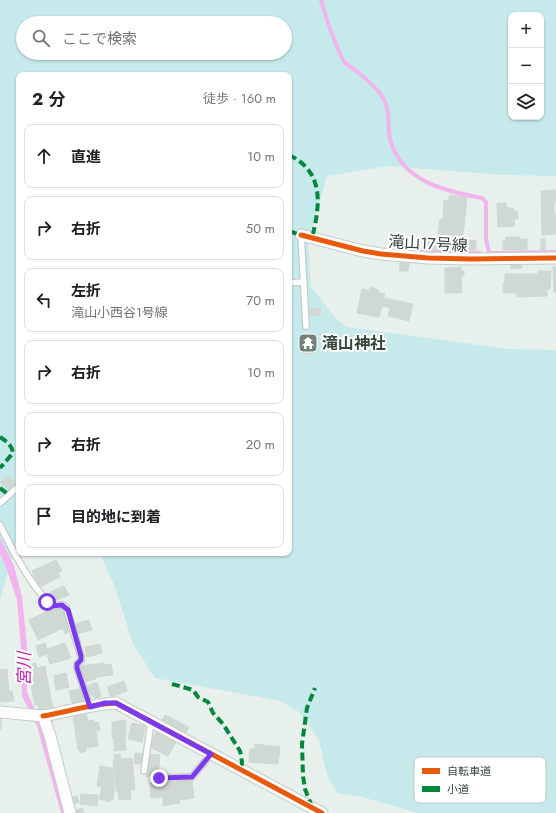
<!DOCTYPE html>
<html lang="ja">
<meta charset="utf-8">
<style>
body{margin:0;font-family:Jost,"Noto Sans JP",sans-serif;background:#f6f6f6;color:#202124}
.controls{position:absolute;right:12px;top:12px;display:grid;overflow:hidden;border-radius:8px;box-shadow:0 1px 3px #0004}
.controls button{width:36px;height:36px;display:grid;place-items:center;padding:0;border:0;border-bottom:1px solid #e0e0e0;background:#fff;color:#202124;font:20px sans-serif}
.stop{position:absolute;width:12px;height:12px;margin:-9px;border:3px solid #7c3aed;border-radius:50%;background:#fff}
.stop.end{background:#7c3aed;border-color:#fff;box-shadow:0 1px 4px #0008}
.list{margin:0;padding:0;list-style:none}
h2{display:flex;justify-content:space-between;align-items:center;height:52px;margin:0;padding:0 16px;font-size:17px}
h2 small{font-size:13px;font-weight:400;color:#757577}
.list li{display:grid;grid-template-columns:26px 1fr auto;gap:12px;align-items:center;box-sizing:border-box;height:64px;margin:0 8px 8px;padding:0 8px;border:1px solid #e0e0e0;border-radius:8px}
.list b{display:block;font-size:15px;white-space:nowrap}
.list p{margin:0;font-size:13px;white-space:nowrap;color:#757577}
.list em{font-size:13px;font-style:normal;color:#757577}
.icon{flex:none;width:22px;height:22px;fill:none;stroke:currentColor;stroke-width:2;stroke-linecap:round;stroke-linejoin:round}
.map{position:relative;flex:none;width:556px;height:813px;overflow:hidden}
.search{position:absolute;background:#fff;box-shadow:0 1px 3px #0004;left:16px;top:16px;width:276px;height:44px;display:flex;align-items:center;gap:10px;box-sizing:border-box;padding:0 14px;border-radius:22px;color:#757577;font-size:15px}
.panel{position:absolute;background:#fff;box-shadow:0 1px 3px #0004;left:16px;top:72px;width:276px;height:484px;border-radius:8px}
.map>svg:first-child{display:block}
.green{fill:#c6e9ec;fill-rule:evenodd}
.water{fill:#f2b4ed}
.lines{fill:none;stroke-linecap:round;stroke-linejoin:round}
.stream{stroke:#f2b4ed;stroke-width:4}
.building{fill:#cfd8d3;stroke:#ced9d2}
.lane-casing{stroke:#c4cdc8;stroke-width:8}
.street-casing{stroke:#c4cdc8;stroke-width:13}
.lane{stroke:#fcfdfc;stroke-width:5.5}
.street{stroke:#fcfdfc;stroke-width:11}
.quiet{stroke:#00873e;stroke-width:4;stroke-dasharray:8 4;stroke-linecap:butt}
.cycleway-casing{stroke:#fff;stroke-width:8}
.cycleway{stroke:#e8590c;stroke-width:5}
.route{stroke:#7c3aed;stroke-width:5}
.labels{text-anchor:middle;stroke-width:4;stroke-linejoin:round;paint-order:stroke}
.street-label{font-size:16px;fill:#34473a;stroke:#fff}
.poi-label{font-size:16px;font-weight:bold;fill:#34473a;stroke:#fff;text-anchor:start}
.water-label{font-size:17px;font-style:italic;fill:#bd23ab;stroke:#fff}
.key{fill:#fff;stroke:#c2c8c4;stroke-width:1}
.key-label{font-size:11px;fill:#34473a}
</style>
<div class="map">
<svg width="556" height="813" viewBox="0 0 556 813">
<rect width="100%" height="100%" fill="#e8f0ec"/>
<path class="green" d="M0 0H556V176L503 175 387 166 327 176 308 243 311 287 336 319 347 327 508 349 556 350V813H418L362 797 337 793 327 775 319 740 299 712 281 701 155 678 133 644 115 587 100 553H289V75H19V532L0 600ZM511 15H541V117H511ZM23 23H285V53H23Z"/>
<path class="water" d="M0 538 14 566 22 597 28 655 27 692 36 712 43 720 68 813H61L37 726 22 696 21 648 17 600 6 567 0 554Z"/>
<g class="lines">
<g class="stream">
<path d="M321 0C325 15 337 51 345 63 348 65 352 68 355 70 364 77 377 88 383 98 391 110 387 125 390 139 401 181 444 191 482 198L486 202V239L489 253 556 252"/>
<path d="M420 252 480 253"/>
</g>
</g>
<g class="building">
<path d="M556 190V202H554V214H556V234L542 235 541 191Z"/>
<path d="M450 195 467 197 463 236 438 234 440 219H443L444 200 448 201Z"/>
<path d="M497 203H506L507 208H513L514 211H517L518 219H514L515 226 498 227Z"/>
<path d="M429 237H438V250L426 249V240H429Z"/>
<path d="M506 237H520L519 239H527V250H505L506 249H503V241H506Z"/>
<path d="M541 239H545V250L541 251Z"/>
<path d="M476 240V250L442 251V242Z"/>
<rect x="400" y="260" width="9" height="5"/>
<path d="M511 263H522V268L511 269Z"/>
<path d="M400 265 409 266 408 271H399Z"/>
<path d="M461 267V271H464V276H461L462 293H445V268Z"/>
<path d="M553 267H556V292H554Z"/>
<path d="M538 271H551L550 289H547V296L517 297V293H503V283H505V274H538Z"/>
<path d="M370 287 379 290 378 292 385 294 384 298 413 304 409 321 388 316 390 308 382 306 379 317 357 313 362 289 369 291Z"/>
<path d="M309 308H321L320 316H309Z"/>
<path d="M313 335V337H316V346L313 347V354H305V346H301V338H303V336Z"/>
<path d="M7 476 16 484 10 490 1 482Z"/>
<path d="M56 560 62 571 58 573 60 577 40 587 32 571Z"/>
<path d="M64 586 69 595 54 601 50 592Z"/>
<path d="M59 606 60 609 62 608 72 630 65 634 63 628 38 640 29 620Z"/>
<path d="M89 620 92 630 77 634 75 624Z"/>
<path d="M45 643 47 649 65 643 71 658 50 664 47 654 39 657 36 646Z"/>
<path d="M100 644 102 653 87 657 85 647Z"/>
<path d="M36 663 37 668 45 666 53 710 40 713 38 704 35 705 28 670 30 669 29 665Z"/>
<path d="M104 663V665L111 664 113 675 96 677V679L84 682 81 666Z"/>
<path d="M7 669 9 692 12 691 14 701 0 702V670Z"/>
<path d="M66 673 69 687 56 690 54 676Z"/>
<path d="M124 681 127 691 111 697 107 687Z"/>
<path d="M97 682 101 696 96 698 90 694 87 686Z"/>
<path d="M81 689 85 703 73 706 69 691Z"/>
<path d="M86 714 88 721 94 720V723L98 722 100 730 96 731 98 746 86 748V751L80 753 79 749 78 750 73 716Z"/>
<rect x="0" y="715" width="1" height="15"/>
<path d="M165 715 189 727 185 735 160 723Z"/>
<path d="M126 720V737L112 738V722Z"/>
<path d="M132 723 145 726 142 742 128 739Z"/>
<path d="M156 732 176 742 168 756 150 747Z"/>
<path d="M114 738H125L126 750 114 751Z"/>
<path d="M255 744 280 747 278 764 249 762 250 749H255Z"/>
<path d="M135 753 144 754 143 764H134Z"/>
<path d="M120 754 121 759 132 758 135 789 130 790 131 799 119 800 118 791H116L113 760 115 759 114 755Z"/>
<path d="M148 754 160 755 158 777 146 776Z"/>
<path d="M100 766 112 768V770H113L114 791 113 800 110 799V802L99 799 102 787 97 786Z"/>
<path d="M192 781 194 798 179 800 180 803 163 806V797L151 798 150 783Z"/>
<path d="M81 794 98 795 97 806 80 804Z"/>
<path d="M77 796 79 802 72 805 70 798Z"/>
<path d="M82 808 84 813H74L73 811Z"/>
</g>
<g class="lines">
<g class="lane-casing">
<g id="lane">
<path d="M301 235 306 326"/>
<path d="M289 283 304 282"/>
<path d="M0 503 19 486"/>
<path d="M0 525C12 549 24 573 41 594 44 598 46 603 51 606L62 605 66 607 81 656V660L77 664V668L90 707"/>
<path d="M144 771 151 722"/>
<path d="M159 778 192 777 211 754"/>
</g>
</g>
<g class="street-casing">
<g id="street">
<path d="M301 235 363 251 381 254 428 258 471 259 556 258"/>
<path d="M0 712 43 716 50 736 70 813"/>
<path d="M43 716C67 712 91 704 116 703L322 813"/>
</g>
</g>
<use href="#lane" class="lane"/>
<use href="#street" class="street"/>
<g class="quiet">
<path d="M289 155C325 172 320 206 312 238"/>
<path d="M289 231 301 235"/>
<path d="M0 437C6 441 12 445 13 453L0 468"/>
<path d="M0 488 9 495"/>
<path d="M172 684 193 690 198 697 208 702 213 713 223 724 240 751 242 762 241 770"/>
<path d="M312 807 305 789 303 776 302 744 307 708 315 688"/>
</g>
<g class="cycleway-casing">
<g id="cycleway">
<path d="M301 235 363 251 381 254 428 258 471 259 556 258"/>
<path d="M43 716C67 712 91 704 116 703L322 813"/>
</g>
</g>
<use href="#cycleway" class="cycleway"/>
</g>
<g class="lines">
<path class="route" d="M47 602 51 606 62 605 68 610 81 656V660L77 664V668L90 707 105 703H116L211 754 192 777 159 778"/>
</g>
<defs>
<g id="temple-square" transform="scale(1)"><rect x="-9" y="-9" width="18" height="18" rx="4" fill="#738278" stroke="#fff"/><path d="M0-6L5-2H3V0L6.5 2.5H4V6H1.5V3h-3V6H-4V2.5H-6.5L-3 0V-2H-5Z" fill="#fff"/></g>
</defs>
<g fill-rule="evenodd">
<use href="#temple-square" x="308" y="343"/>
</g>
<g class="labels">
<g class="street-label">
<text transform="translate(428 243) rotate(3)" y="6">滝山17号線</text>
</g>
<g class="poi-label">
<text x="322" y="349">滝山神社</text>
</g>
<g class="water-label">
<text transform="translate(24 669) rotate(-90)" y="6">宮川</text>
</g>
</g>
<rect x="414" y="757" width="132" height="46" rx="6" class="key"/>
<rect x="422" y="768" width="18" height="6" fill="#e8590c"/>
<rect x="422" y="786" width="18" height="6" fill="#00873e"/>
<g class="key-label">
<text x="447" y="775">自転車道</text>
<text x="447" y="793">小道</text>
</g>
</svg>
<div class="controls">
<button>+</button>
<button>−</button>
<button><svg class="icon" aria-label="layers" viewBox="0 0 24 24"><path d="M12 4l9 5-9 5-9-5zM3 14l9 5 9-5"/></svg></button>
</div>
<div class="stop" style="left:47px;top:602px"></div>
<div class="stop end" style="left:159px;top:778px"></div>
<div class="search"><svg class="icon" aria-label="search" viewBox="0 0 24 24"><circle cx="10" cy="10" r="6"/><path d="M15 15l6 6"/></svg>ここで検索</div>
<section class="panel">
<h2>2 分<small>徒歩 · 160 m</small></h2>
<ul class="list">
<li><svg class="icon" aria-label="ahead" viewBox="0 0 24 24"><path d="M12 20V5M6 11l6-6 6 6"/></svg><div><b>直進</b></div><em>10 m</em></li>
<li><svg class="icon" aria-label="right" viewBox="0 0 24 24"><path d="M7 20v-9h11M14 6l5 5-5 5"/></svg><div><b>右折</b></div><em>50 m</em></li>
<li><svg class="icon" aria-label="left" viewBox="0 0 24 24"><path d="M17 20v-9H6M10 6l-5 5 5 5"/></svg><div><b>左折</b><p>滝山小西谷1号線</p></div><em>70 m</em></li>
<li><svg class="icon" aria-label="right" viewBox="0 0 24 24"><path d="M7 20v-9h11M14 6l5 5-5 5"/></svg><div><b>右折</b></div><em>10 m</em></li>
<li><svg class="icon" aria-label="right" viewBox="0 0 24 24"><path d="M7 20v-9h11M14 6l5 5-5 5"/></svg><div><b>右折</b></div><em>20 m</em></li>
<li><svg class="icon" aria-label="arrive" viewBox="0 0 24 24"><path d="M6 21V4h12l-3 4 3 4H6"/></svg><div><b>目的地に到着</b></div></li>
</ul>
</section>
</div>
